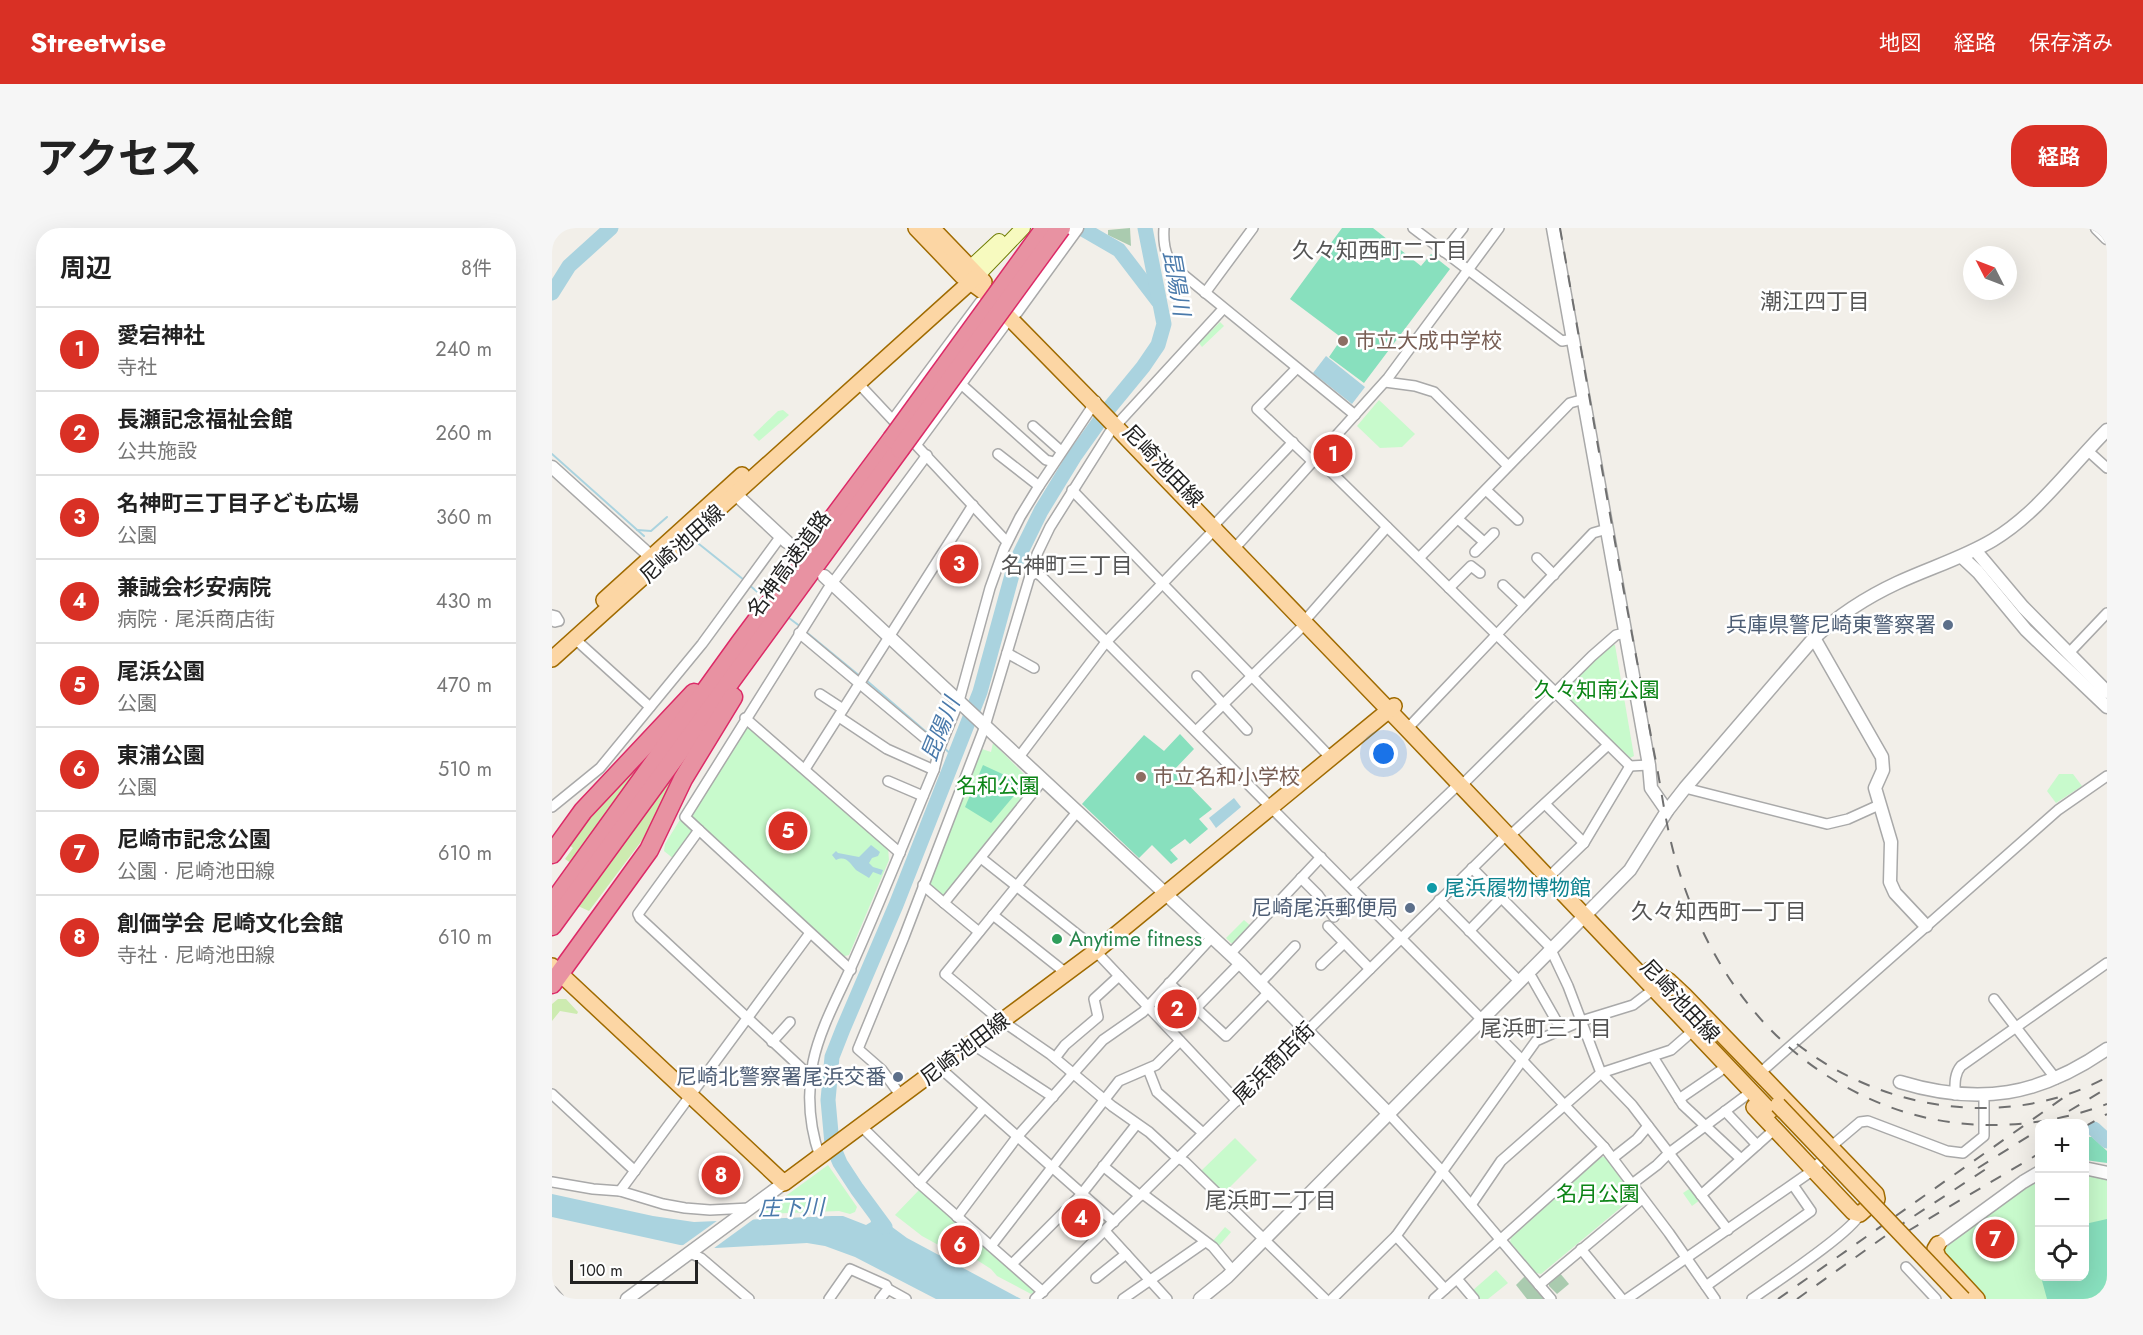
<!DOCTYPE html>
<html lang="ja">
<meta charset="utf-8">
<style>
body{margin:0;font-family:Jost,"Noto Sans JP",sans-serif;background:#f6f6f6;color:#222}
.controls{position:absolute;right:18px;bottom:18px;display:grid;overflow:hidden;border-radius:12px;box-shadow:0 6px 24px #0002}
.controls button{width:54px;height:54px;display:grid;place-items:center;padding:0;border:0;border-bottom:2px solid #e0e0e0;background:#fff;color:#222;font:30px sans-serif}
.compass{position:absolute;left:1411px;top:18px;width:54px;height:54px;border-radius:50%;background:#fff;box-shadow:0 6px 24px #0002;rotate:312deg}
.scale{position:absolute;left:18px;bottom:15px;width:128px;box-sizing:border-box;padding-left:6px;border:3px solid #222;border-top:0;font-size:16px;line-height:21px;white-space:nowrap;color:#222;-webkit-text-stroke:4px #fff;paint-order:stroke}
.you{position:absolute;left:832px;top:526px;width:21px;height:21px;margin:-15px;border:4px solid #fff;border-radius:50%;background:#1a73e8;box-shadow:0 0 0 9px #1a73e833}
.badge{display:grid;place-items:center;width:39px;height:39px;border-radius:50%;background:#d93025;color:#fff;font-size:20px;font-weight:700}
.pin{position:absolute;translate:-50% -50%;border:3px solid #fff;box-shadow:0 2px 6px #0006}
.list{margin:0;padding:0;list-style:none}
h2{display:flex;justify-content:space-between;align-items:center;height:78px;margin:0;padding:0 24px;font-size:26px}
h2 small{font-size:20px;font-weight:400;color:#767676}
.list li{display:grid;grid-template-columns:39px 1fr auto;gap:18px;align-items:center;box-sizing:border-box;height:84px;padding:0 24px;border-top:2px solid #e0e0e0}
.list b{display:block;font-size:22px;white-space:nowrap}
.list p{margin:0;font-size:20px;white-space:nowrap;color:#767676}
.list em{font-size:20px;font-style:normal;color:#767676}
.icon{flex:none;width:33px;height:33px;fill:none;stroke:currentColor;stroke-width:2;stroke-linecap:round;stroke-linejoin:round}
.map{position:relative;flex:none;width:1555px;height:1071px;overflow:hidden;border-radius:24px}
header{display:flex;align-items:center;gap:36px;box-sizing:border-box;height:84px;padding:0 30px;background:#d93025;color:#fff}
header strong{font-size:28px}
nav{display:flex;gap:33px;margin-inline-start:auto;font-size:21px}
.intro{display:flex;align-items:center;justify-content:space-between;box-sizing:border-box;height:144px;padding:0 36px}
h1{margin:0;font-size:42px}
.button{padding:15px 27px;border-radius:24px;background:#d93025;color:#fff;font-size:21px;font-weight:700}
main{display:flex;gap:36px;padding:0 36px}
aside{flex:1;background:#fff;border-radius:24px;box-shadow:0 6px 24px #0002}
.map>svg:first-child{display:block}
.grass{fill:#cdebb0}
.cemetery{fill:#aacbaf}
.park{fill:#c8facc}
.pitch{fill:#88e0be}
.water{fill:#aad3df}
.pier{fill:#f2efe9}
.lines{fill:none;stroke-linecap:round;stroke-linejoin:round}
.stream{stroke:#aad3df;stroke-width:2}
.river{stroke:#aad3df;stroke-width:15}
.minor-casing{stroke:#a9a9a9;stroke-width:12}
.tertiary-casing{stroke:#a9a9a9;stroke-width:15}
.secondary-casing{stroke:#707d05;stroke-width:16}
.primary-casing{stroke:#a06b00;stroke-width:18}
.motorway-casing{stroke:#dc2a67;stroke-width:21}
.minor{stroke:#fff;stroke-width:9}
.tertiary{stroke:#fff;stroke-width:12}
.secondary{stroke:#f7fabf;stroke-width:14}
.primary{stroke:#fcd6a4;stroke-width:15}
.motorway{stroke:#e892a2;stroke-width:18}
.rail{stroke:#707070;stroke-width:2;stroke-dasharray:12 12;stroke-linecap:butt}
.primary-bridge-casing{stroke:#a06b00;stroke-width:18;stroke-linecap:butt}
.motorway-bridge-casing{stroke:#dc2a67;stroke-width:21;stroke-linecap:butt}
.primary-bridge{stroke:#fcd6a4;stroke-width:15}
.motorway-bridge{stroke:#e892a2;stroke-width:18}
.education-dot{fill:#8d6e63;stroke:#fff;stroke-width:2}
.service-dot{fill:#5c6f8a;stroke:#fff;stroke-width:2}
.culture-dot{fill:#0f9aa8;stroke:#fff;stroke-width:2}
.leisure-dot{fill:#2e9e5b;stroke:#fff;stroke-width:2}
.labels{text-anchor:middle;stroke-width:5;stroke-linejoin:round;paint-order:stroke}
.education-label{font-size:21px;fill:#785e54;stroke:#fff;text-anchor:start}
.street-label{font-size:21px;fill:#222;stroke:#fff}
.service-label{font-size:21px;fill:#4e5e75;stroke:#fff;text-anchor:end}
.park-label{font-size:21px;fill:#0c8416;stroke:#fff}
.culture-label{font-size:21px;fill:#0d838f;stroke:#fff;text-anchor:start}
.leisure-label{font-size:21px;fill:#27864d;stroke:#fff;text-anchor:start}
.neighbourhood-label{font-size:22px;fill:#555;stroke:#fff}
.water-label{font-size:22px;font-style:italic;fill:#4a7aab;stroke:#fff}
</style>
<header>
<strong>Streetwise</strong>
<nav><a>地図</a><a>経路</a><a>保存済み</a></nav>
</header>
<div class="intro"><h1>アクセス</h1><a class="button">経路</a></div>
<main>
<aside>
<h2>周辺<small>8件</small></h2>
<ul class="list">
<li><span class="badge">1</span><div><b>愛宕神社</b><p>寺社</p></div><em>240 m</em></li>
<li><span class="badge">2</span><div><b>長瀬記念福祉会館</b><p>公共施設</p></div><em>260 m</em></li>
<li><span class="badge">3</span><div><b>名神町三丁目子ども広場</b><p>公園</p></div><em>360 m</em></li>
<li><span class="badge">4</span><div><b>兼誠会杉安病院</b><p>病院 · 尾浜商店街</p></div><em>430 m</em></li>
<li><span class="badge">5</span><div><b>尾浜公園</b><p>公園</p></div><em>470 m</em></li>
<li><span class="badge">6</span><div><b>東浦公園</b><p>公園</p></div><em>510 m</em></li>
<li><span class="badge">7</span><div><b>尼崎市記念公園</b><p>公園 · 尼崎池田線</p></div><em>610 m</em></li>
<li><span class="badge">8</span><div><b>創価学会 尼崎文化会館</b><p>寺社 · 尼崎池田線</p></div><em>610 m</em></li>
</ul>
</aside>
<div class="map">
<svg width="1555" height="1071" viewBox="0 0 1555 1071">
<rect width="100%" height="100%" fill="#f2efe9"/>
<g class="grass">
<path d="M119 503 22 637 13 631 21 620 15 615 47 574Z"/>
<path d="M141 515 112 577 91 611 37 683 26 678Z"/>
<path d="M6 771H14L26 784 25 786 8 783 0 793V776Z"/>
</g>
<g class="cemetery">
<path d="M578 0 579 18 556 7V2Z"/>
<path d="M1007 1044 1017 1056 1005 1066 997 1058V1053Z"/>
<path d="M973 1048 993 1071H975L964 1057Z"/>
</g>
<g class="park">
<path d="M668 94 672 98 650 119 647 115Z"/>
<path d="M827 172 863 206 850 219 828 220 805 198Z"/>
<path d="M231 182 237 187 207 213 201 207 226 183Z"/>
<path d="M403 325 416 338 410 346 398 334Z"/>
<path d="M1058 415 1063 417 1082 528 1078 530 1010 465V461Z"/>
<path d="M193 499H199L336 619 337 632 297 727 289 729 137 587Z"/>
<path d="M441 515 482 556 392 670 377 657 430 521 439 524Z"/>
<path d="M1507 546H1521L1530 558 1504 575 1495 563Z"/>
<path d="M129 590 140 600 141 605 122 631 112 623 113 616Z"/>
<path d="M692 692 700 699 684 716 679 715 674 710Z"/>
<path d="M616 760 625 765 615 776 601 781 599 778Z"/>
<path d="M683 910 705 932 672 965 649 943Z"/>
<path d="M1049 929H1054L1079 965 1078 972 989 1046 984 1045 958 1014 959 1010Z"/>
<path d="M276 937 305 979 303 984 298 986 287 983 209 986Z"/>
<path d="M1533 947 1555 952V1071H1432L1393 1029 1392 1016 1487 951 1488 1048H1532Z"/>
<path d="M368 961 483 1063 479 1066 445 1048 439 1041 417 1027 401 1025 370 1008 343 987Z"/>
<path d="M1137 961 1148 972 1140 978 1131 965Z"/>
<path d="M673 999 679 1004 666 1019 660 1014Z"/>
<path d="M944 1042 956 1055 936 1071H927L920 1063Z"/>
</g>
<g class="pitch">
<path d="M790 0H821L869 38 879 26 898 41 812 155 777 129 790 110 738 71Z"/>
<path d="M628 506 642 521 622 542 660 581 647 591 656 601 638 616 633 611 618 622 626 631 619 636 600 617 587 630 530 576 592 507 612 523Z"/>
<path d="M431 537 472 556 439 595 413 579Z"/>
<path d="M1536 909H1540L1555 923V935L1533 932V910Z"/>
<path d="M1555 991V1071H1495L1489 1049 1532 1048 1533 996Z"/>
</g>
<g class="water">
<path d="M774 128 813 159 800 176 761 145Z"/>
<path d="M682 570 689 579 664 600 657 590Z"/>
<path d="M319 617 328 624 326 628 320 630 317 635 321 639 331 642 329 647 321 644 317 650C313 647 308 645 304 642 298 635 294 627 284 632L280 627 284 623 286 625 307 629Z"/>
<path d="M0 966 101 988 142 994 280 988H291L314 997 319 994 318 989 325 983 336 996 355 1010 469 1071H384L303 1029 273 1018 255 1015 164 1020 128 1017 0 989Z"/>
</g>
<path class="pier" d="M206 988 158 1023 127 1020 169 990Z"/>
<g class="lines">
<g class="stream">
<path d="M0 226 92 308"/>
<path d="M85 302 99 303 115 289"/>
<path d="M147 316 192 352"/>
<path d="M196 356 209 367"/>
<path d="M237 390 249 399"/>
<path d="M253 403 309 449"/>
<path d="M314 452 387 515"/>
<path d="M391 519 402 529"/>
</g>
<g class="river">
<path d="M529 0 567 22 606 73"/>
<path d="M0 65 17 38 59 0"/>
<path d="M1542 901 1555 913"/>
<path d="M333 999 305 961 288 935 280 916 276 872 280 829 291 801 344 677 428 464 463 336 489 283 522 229 554 184 591 139 606 117 612 96 593 0"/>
</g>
<g class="minor-casing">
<g id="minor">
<path d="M612 0C611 14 613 28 622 39L803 187"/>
<path d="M861 0 1010 113 1021 111"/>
<path d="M892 24 911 0"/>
<path d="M653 65 701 0"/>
<path d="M745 140 705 181 760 233"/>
<path d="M833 154 863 158 882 164 956 238"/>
<path d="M307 156 455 314"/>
<path d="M409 156 494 232 502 234"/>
<path d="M341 191 428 74"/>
<path d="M481 198 509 223"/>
<path d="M365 216 453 97"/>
<path d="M1535 222 1555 240"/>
<path d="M446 226 487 258"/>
<path d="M764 229 1078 538 1097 537"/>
<path d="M520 262 780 531"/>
<path d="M934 262 966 292"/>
<path d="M906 291 932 314"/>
<path d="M665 294 741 214"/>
<path d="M682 321 836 150 947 0"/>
<path d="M923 324 942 305"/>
<path d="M867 330 1018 175 1032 171"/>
<path d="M985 330 1002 347"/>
<path d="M478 348 484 345 489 348 970 832 1052 919 1117 1005 1163 1071"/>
<path d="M951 357 972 377"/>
<path d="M897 360 919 338 928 345"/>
<path d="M0 387 4 388 7 393 3 394 0 390"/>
<path d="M756 389 835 299"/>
<path d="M247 405 387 522"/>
<path d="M23 411 98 479"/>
<path d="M455 425 482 440"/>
<path d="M1516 426 1555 385"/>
<path d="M645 448 695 502"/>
<path d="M268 466 291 481"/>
<path d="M287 489 335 521 382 542"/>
<path d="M193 490 348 625"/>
<path d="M855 501 1041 305 1055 301"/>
<path d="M644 503 753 396"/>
<path d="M467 529 554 414 665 299"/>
<path d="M253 541 421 277"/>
<path d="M336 553 371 568"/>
<path d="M914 553 1040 428 1064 407 1073 405"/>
<path d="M1133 560 1275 596 1296 591 1327 577"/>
<path d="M993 576 1032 615"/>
<path d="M0 579 48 540 150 416 229 308"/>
<path d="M525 584 393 746 443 788 498 826 560 878 597 904 622 927 633 934 773 1071"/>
<path d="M147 602 299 742"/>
<path d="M429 630 535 714 685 873"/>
<path d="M920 640 1000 721"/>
<path d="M1002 644 1032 615 1078 538"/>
<path d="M749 650 766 667 782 689"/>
<path d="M371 657 392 675"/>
<path d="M799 659 907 556"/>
<path d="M887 672 968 754"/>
<path d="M441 687 514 745"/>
<path d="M776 698 818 741"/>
<path d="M917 703 949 670"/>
<path d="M427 704 392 675 491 552"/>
<path d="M999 722 1016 758 1049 845 1080 877 1176 1002"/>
<path d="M678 726 769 629"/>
<path d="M769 737 792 715"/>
<path d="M976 746 980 750 1009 801"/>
<path d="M617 755 674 808 717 764"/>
<path d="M708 755 743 718"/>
<path d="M1442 771 1504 851"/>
<path d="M644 780 688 735"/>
<path d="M220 814 238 794"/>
<path d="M420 816 501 869"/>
<path d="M1101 829 1131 877 1189 931"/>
<path d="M503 830 513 817 546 789 542 771 567 748"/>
<path d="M388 840 562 994"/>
<path d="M596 841 605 864 651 905"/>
<path d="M1208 845 1506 582 1555 548"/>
<path d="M259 849 88 690 86 686 147 602 133 589 276 361 375 227"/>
<path d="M0 866 83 943"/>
<path d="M1403 867C1403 857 1402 846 1409 838L1555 735"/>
<path d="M349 868 330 842 306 821 352 709 433 498 478 348 485 326 498 299 558 204 671 81"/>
<path d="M1127 871 1168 843"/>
<path d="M1173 883 1205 917"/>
<path d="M836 885 890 943 999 1071"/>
<path d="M309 898 367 955 491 1064"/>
<path d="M268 929C257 898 255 866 261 834 268 799 290 761 304 728 331 667 356 604 382 542L387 522 407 473 438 360 452 321 468 289 487 258 544 173"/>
<path d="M1061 930 1085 911 1096 898"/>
<path d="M551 938 588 968"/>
<path d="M0 954 41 961 68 963 111 976 133 980 158 982 198 980"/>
<path d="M367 955 432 880"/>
<path d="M1080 956 1105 937 1117 925 1192 869"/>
<path d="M68 963 258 705"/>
<path d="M591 966 661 1019 681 1043"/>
<path d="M1149 967 1223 901"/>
<path d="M919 977 949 933 1049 845 1119 822 1135 808"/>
<path d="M516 980 528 968 584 897"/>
<path d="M405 989 465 909 551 812 591 784 660 709"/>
<path d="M553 1003 615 1071"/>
<path d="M844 1008 893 1061"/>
<path d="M439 1018 567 853 604 837 628 813"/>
<path d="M1029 1021 1070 1071"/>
<path d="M138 1025 149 1030 197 1071"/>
<path d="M460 1036 513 983"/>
<path d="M1354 1039 1384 1071"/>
<path d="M544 1050 574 1026"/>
<path d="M905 1051 922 1071"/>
<path d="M987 1057 1090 971"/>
<path d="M1154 1058 1259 983 1241 957"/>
<path d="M0 1063 7 1071"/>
<path d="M277 1071 298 1041 334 1057 336 1061 354 1071"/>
<path d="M328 1071 336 1061"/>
<path d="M483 1071 949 612 954 607 963 603 1056 517"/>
<path d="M571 1071 653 1014"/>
<path d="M780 1071 844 1008 984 813 1029 793 1081 777 1098 764"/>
<path d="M882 1071 1052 919"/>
<path d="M1075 1071 1257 945 1279 923 1282 916 1308 894 1316 893 1395 923 1411 925 1432 908V866"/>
<path d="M1200 1071C1221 1056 1299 1005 1308 986"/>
</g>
</g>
<g class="tertiary-casing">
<g id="tertiary">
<path d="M1001 0 1097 537 1099 560 1115 583"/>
<path d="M1545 0 1555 10"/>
<path d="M464 84 525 0"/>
<path d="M0 239 106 335"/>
<path d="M177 260 235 314"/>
<path d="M1423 322 1471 379 1555 464"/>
<path d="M1410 329 1426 344 1474 402 1555 479"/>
<path d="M272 348 689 736 836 885"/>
<path d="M1262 410 1330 529 1331 542 1323 560 1339 614 1338 654 1343 665 1374 698"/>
<path d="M1348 854C1427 878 1488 868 1555 821"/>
<path d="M1532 940 1555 945"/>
<path d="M1386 1016 1471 954 1488 944"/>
<path d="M75 1071 232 955"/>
<path d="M648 1071 675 1049 1078 642 1115 583 1133 560 1262 410C1287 387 1315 369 1345 355 1377 340 1411 330 1441 312 1486 285 1518 239 1555 202"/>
</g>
</g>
<g class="secondary-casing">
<g id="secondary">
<path d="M418 40 447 13"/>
<path d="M425 48 471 0"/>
</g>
</g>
<g class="primary-casing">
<g id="primary">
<path d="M364 0 410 48 432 64 537 171 855 501 1218 883"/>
<path d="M380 0 432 54"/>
<path d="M52 372 190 247"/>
<path d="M0 431 425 48"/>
<path d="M0 738 232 955 544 723 842 478"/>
<path d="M1098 742 1117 753 1132 767 1324 966 1325 971 1308 986 1301 984 1202 879"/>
<path d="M1386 1016 1383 1021 1386 1029 1425 1071"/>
</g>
</g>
<g class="motorway-casing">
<g id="motorway">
<path d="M0 626 31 583 142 465"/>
<path d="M0 676 188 415 340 211"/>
<path d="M0 698 348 221"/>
<path d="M0 756 97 622 131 551 181 469"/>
</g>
</g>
<use href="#minor" class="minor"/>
<use href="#tertiary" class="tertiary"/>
<use href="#secondary" class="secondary"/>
<use href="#primary" class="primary"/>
<use href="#motorway" class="motorway"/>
<g class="rail">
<path d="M1008 0C1029 121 1050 243 1072 364 1082 417 1092 471 1102 524 1109 558 1113 593 1122 626 1153 738 1220 832 1330 876 1402 905 1483 903 1555 876"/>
<path d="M1245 816C1331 883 1457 903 1555 849"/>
<path d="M1517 883 1555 860"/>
<path d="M1532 899 1555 886"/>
<path d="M1426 940 1488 901"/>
<path d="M1356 1003 1488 925"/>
<path d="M1226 1071 1511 870"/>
<path d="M1245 1071 1353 994 1437 939"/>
</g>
<g class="primary-bridge-casing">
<path id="primary-bridge" d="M1226 877 1411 1071"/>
</g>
<g class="motorway-bridge-casing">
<g id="motorway-bridge">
<path d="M340 211 493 0"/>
<path d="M348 221 509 0"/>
</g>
</g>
<use href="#primary-bridge" class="primary-bridge"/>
<use href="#motorway-bridge" class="motorway-bridge"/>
</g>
<g class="education-dot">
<circle cx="791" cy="113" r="6"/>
<circle cx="589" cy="549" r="6"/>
</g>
<g class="service-dot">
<circle cx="1396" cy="397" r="6"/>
<circle cx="858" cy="680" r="6"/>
<circle cx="346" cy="849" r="6"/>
</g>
<circle class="culture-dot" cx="880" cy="660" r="6"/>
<circle class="leisure-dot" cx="505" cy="711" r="6"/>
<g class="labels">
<g class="education-label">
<text x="803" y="120">市立大成中学校</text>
<text x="601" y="556">市立名和小学校</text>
</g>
<g class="street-label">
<text transform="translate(611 238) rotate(46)" y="7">尼崎池田線</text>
<text transform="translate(130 316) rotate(-42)" y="7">尼崎池田線</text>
<text transform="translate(237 336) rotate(-54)" y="7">名神高速道路</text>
<text transform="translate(1128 773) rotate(47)" y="7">尼崎池田線</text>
<text transform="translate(413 821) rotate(-37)" y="7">尼崎池田線</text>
<text transform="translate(722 835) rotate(-45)" y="7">尾浜商店街</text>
</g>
<g class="service-label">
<text x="1384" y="404">兵庫県警尼崎東警察署</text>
<text x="846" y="687">尼崎尾浜郵便局</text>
<text x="334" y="856">尼崎北警察署尾浜交番</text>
</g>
<g class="park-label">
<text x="1045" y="469">久々知南公園</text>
<text x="446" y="565">名和公園</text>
<text x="1046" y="973">名月公園</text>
</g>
<g class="culture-label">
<text x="892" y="667">尾浜履物博物館</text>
</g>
<g class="leisure-label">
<text x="517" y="718">Anytime fitness</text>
</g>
<g class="neighbourhood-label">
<text x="828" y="30">久々知西町二丁目</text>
<text x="1263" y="81">潮江四丁目</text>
<text x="515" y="345">名神町三丁目</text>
<text x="1167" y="691">久々知西町一丁目</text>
<text x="994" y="808">尾浜町三丁目</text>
<text x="719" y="980">尾浜町二丁目</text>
</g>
<g class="water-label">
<text transform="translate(625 55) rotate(80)" y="8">昆陽川</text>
<text transform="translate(388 501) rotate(-68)" y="8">昆陽川</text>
<text transform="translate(239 979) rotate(-1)" y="8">庄下川</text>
</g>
</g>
</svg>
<div class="controls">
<button>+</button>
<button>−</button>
<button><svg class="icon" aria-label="locate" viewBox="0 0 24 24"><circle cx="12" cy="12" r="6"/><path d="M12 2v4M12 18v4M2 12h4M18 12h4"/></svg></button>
</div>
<svg class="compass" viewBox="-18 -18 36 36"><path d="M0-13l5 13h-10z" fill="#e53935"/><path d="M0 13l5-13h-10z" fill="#767676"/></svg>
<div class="scale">100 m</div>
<div class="you"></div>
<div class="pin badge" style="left:781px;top:226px">1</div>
<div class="pin badge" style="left:625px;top:781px">2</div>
<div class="pin badge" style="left:407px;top:336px">3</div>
<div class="pin badge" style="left:529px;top:990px">4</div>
<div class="pin badge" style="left:236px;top:603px">5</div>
<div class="pin badge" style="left:408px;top:1017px">6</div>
<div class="pin badge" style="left:1443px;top:1011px">7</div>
<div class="pin badge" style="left:169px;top:947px">8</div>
</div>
</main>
